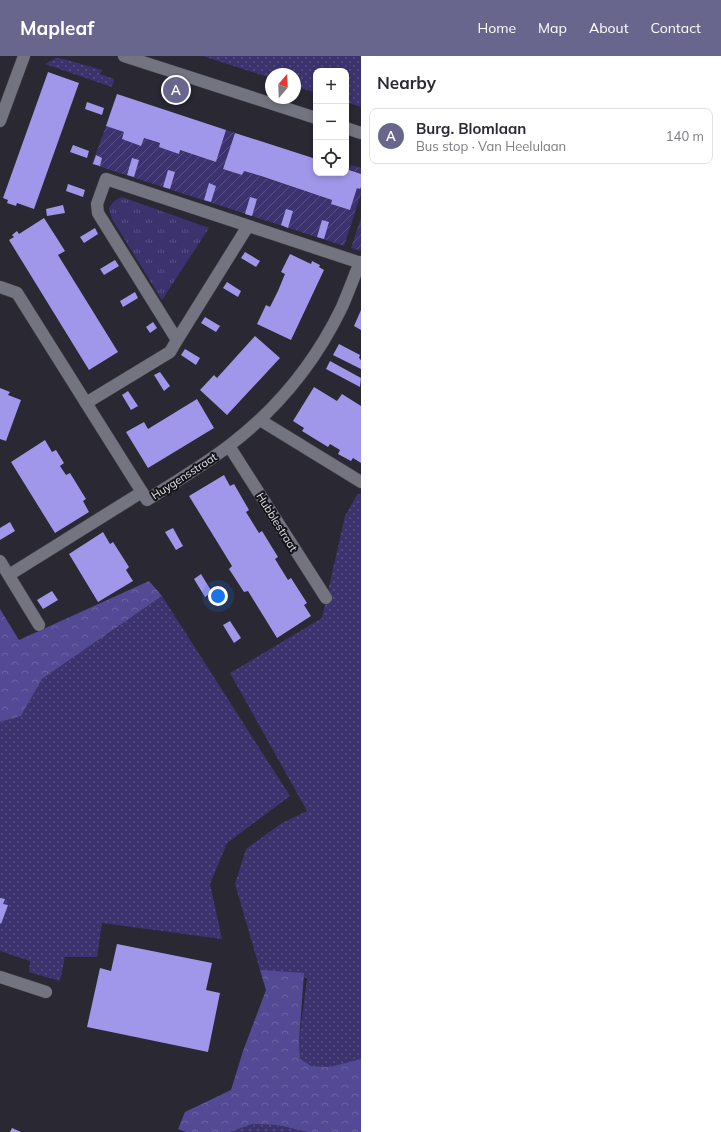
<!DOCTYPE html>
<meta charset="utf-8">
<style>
body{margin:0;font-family:Mulish,sans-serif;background:#f2f2f3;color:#2b2b33}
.controls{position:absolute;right:12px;top:12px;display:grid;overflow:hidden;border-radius:8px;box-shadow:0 2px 6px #0003}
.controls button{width:36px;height:36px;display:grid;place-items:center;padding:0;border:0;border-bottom:1px solid #e1e1e2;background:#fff;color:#2b2b33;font:20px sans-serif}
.compass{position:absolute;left:265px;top:12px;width:36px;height:36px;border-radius:50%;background:#fff;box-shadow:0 2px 6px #0003;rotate:19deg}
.you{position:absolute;left:218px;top:540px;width:14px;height:14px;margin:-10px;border:3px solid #fff;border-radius:50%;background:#1a73e8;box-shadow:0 0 0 6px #1a73e833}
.badge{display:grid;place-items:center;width:26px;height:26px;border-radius:50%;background:#68668c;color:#fff;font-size:13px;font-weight:700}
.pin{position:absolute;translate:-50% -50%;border:2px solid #fff;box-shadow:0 1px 4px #0006}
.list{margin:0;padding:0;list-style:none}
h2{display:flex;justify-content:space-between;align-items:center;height:52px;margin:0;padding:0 16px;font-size:17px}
h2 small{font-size:13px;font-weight:400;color:#7c7c81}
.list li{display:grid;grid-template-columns:26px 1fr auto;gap:12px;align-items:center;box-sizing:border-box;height:56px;margin:0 8px 8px;padding:0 8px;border:1px solid #e1e1e2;border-radius:8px}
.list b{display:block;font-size:15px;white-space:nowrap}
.list p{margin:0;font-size:13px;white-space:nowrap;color:#7c7c81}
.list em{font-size:13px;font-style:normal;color:#7c7c81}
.icon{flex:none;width:22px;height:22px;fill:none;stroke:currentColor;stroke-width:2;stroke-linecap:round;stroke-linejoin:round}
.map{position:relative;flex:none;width:361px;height:1076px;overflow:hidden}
header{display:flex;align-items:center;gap:24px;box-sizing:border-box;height:56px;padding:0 20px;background:#68668c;color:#fff}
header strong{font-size:19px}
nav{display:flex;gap:22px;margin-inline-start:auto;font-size:14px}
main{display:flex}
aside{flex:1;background:#fff}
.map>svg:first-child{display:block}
.grass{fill:url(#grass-dots)}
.forest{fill:url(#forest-crowns)}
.park{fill:url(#park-tufts)}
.garden{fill:url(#garden-furrows)}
.building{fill:#a097ea}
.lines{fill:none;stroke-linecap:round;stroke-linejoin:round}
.minor-casing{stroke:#45444d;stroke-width:13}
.minor{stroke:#747481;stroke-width:12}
.labels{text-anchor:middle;stroke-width:4;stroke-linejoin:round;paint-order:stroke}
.street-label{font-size:11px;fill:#e6e6ed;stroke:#121217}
</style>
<header>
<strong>Mapleaf</strong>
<nav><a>Home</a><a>Map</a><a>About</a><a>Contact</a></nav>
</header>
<main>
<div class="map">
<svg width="361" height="1076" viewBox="0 0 361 1076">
<defs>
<pattern id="grass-dots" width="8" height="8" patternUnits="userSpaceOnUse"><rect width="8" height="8" fill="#3c336e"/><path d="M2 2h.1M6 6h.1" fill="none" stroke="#585183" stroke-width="1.8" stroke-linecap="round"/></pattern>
<pattern id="forest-crowns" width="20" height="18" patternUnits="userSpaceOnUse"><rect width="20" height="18" fill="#544994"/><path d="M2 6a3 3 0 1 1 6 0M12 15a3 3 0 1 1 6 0" fill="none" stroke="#6d63a3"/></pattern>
<pattern id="park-tufts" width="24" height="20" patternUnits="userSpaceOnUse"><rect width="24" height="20" fill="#3c336e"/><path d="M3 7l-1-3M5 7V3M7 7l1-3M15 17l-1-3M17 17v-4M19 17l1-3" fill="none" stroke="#585183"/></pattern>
<pattern id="garden-furrows" width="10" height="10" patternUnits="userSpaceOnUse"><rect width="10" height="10" fill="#3c336e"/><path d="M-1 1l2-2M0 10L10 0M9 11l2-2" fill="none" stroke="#585183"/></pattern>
</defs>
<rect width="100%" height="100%" fill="#292833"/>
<g class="grass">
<path d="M203 0H361V51L346 46V15H316V37L295 30V18H271V22Z"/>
<path d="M56 2 64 3 102 14 100 18 114 23 112 31 45 8Z"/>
<path d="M361 437V1003L329 1011 311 1010 300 1001 299 986 307 922 260 914 235 828 246 793 282 767 307 755 230 617 322 562 345 460 357 439Z"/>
<path d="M162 540 290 740 227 787 210 828 222 883 102 867 97 901H65L60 925 29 916 30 905 0 895V666L21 660 42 623Z"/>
<path d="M252 1068 277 1069 308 1076H230Z"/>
</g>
<g class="forest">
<path d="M149 525 162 540 42 623 21 660 0 666V553L19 584Z"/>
<path d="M260 914 304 917 299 986 300 1002 311 1010 329 1011 361 1003V1076H308L277 1069 252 1068 230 1076H186L178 1073 185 1056 231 1034 243 995 266 934Z"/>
</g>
<path class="park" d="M122 141 209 172 162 244 112 163 109 153C112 146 115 144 122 141Z"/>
<g class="garden">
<path d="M106 70 216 106 226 74 235 77 223 113 242 119 244 115 332 144 331 148 350 154 357 132 360 133 361 131V138L344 190 92 108Z"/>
<path d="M351 109 361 112V118L349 114Z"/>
<path d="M361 162V195L351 192Z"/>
</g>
<g class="building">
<path d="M48 16 79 27 34 153 17 147 16 150 7 147 8 144 3 142Z"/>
<path d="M117 38 226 74 216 106 180 94 179 98 159 91 160 87 144 82 141 90 122 83 124 76 106 70Z"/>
<path d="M87 46 104 52 102 59 85 53Z"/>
<path d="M235 77 316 103V117H346V113L361 118V131L360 133 357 132 350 154 331 148 332 144 261 120 244 115 242 119 223 113Z"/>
<path d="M73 89 89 95 87 102 70 96Z"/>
<path d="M96 99 102 102 100 110 93 108Z"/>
<path d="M132 102 139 104 134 121 127 119Z"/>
<path d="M168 114 175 116 170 133 163 131Z"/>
<path d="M209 127 216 130 211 146 204 144Z"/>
<path d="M68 128 85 134 83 141 66 135Z"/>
<path d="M250 141 257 143 252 160 245 158Z"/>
<path d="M63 149 65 157 47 160 46 153Z"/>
<path d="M286 153 293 155 288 172 281 169Z"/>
<path d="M44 162 65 195 58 199 118 296 89 314 9 184 14 181 12 179 17 175 19 178Z"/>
<path d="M322 164 329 166 324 183 317 181Z"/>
<path d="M95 172 98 178 84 187 80 181Z"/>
<path d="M245 196 260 205 256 211 241 202Z"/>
<path d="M290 198 311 208 312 205 320 209 319 211 324 214 291 284 257 268 266 249 270 251 278 235 285 218 281 216Z"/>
<path d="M115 204 119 210 104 219 100 213Z"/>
<path d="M227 226 241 235 238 241 223 232Z"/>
<path d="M135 236 138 242 123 251 120 245Z"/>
<path d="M361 254V274L354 270Z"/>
<path d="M205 261 220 270 216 276 201 267Z"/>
<path d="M153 266 157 272 150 277 146 271Z"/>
<path d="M255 280 280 302 227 359 200 334 214 319 217 322Z"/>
<path d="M339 288 360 299 359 302 361 304V313L333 299Z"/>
<path d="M185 293 200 302 196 309 181 299Z"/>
<path d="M330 305 361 322 360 331 326 313Z"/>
<path d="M160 316 170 330 164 335 154 319Z"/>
<path d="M314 331 337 345 342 338 361 350V407L353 402 351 405 338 398 340 394 330 388 328 391 302 375 304 372 293 365Z"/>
<path d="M0 332 10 336 8 339 21 344 6 385 0 383Z"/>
<path d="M128 335 138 350 131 354 122 339Z"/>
<path d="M197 343 214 372 148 412 126 376 144 366 148 373Z"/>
<path d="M45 384 52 396 56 394 64 407 60 410 66 419 70 417 86 443 83 445 89 456 55 477 11 406Z"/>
<path d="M224 419 230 430 234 428 249 454 246 456 259 477 262 475 278 501 275 503 288 524 291 522 307 547 304 549 311 560 277 582 248 535 244 536 229 513 232 510 189 440Z"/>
<path d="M10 466 15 475 0 484V472Z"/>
<path d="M173 472 183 490 176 494 165 476Z"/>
<path d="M103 476 110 488 113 486 129 511 126 514 133 525 98 546 69 498Z"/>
<path d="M201 518 212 536 205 541 194 523Z"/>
<path d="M52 535 58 544 43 553 37 544Z"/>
<path d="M230 565 241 582 234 587 223 569Z"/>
<path d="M0 842 5 843 3 848 8 849 1 868 0 867Z"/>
<path d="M117 888 212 907 206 934 220 937 208 996 87 971 100 912 111 915Z"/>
<path d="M12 1072 21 1076H10Z"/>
</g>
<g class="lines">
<g class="minor-casing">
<g id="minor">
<path d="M124 0 316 62"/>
<path d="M0 65 24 0"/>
<path d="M346 72 361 77"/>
<path d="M248 170 177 284 98 157 97 148 106 123 361 207"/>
<path d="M0 231 17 237 147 444C175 426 204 409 230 389 277 353 316 305 342 251 348 237 354 221 360 206"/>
<path d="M86 347 170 296 177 284"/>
<path d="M260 364 361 426"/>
<path d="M229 390 326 542"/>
<path d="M0 505 39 569"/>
<path d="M9 519 142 436"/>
<path d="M0 921 46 936"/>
</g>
</g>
<use href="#minor" class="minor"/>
</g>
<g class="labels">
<g class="street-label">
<text transform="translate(184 420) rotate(-33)" y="4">Huygensstraat</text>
<text transform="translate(277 466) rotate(58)" y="4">Hubblestraat</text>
</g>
</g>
</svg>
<div class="controls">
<button>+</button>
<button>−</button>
<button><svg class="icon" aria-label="locate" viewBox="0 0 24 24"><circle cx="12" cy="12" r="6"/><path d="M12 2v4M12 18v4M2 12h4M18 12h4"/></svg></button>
</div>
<svg class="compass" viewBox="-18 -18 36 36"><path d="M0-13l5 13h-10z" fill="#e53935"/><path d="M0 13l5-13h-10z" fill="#7c7c81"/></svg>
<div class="you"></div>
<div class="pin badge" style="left:176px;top:34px">A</div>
</div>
<aside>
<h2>Nearby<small></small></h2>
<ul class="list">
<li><span class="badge">A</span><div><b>Burg. Blomlaan</b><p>Bus stop · Van Heelulaan</p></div><em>140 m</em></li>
</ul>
</aside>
</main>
